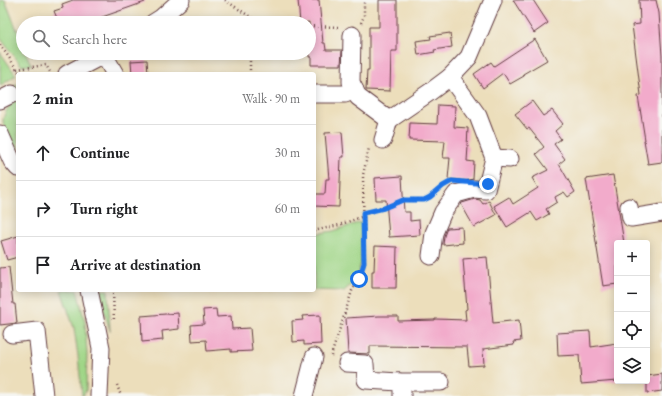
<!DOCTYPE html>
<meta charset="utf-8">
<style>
body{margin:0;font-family:"EB Garamond",serif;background:#f6f6f6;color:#202124}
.controls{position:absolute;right:12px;bottom:12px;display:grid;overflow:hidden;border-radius:4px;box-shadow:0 2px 10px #0003}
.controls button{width:36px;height:36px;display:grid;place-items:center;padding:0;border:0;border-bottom:1px solid #e0e0e0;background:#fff;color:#202124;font:20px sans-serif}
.stop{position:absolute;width:12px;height:12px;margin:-9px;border:3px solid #1a73e8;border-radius:50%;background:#fff}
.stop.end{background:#1a73e8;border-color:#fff;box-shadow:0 1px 4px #0008}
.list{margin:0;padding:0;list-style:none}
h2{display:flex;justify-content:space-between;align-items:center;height:52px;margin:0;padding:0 16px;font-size:17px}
h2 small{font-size:13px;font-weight:400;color:#757577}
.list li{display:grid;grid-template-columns:26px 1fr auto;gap:12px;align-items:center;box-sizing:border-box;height:56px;padding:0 16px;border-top:1px solid #e0e0e0}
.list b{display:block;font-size:15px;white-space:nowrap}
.list em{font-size:13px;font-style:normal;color:#757577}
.icon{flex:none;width:22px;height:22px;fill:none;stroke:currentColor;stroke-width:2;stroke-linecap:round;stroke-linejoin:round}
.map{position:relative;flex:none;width:662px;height:396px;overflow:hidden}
.search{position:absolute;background:#fff;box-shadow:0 2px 10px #0003;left:16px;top:16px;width:300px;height:44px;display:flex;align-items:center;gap:10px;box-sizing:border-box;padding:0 14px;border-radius:22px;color:#757577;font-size:15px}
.panel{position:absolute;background:#fff;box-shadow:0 2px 10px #0003;left:16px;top:72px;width:300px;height:220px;border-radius:4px}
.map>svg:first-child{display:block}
.green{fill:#a0d687;stroke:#757a59}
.building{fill:#f2abcb}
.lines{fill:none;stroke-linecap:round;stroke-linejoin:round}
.minor-casing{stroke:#623c41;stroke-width:19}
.path{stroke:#623c41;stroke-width:2.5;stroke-dasharray:1 3;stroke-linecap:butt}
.minor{stroke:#fff;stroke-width:17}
.route{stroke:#1a73e8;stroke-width:5}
</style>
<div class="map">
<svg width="662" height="396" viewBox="0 0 662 396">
<rect width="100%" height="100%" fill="#f6f6f2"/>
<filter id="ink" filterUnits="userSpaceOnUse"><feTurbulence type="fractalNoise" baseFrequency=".025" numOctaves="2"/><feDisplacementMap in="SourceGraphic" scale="8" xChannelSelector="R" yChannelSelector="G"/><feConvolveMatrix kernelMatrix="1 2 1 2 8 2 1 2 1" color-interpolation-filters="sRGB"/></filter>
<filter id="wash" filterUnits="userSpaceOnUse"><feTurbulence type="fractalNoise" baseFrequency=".012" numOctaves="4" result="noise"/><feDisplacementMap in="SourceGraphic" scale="16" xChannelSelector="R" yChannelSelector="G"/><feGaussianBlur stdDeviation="0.9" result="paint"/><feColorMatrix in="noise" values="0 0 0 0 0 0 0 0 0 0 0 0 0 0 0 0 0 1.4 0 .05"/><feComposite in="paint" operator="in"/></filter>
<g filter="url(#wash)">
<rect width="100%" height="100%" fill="#ecdebb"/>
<g class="green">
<path d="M0 0H5L23 45V53H26L31 65 22 66 0 38Z"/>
<path d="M0 52 16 75 0 86Z"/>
<path d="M18 84V150C13 143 3 130 3 121 3 113 11 104 16 98L12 87Z"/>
<path d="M361 222V263L355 281 344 291 311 290H314V234L333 231Z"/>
<path d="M61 290H77L85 322 87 354 86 390 83 396H82L78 356 74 328Z"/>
<path d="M98 290H108L110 331Z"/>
</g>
<g id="blocks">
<g class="building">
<path d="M73 0H145V2L85 23H59L54 11 63 8 62 4Z"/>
<path d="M298 0H319L323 43H325L326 50H342L341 65H311V57H309V22L300 23Z"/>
<path d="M379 0H397V51H391L390 91 366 90 367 70H369V27H379Z"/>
<path d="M513 0H533L548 23 534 33Z"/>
<path d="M639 0H656L659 13 662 56V162L648 164 644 140H645L638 96 641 95 632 25 640 24Z"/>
<path d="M450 33 452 47 434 50 435 52 418 55 416 41 431 39 430 36Z"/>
<path d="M535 39 547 60 523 74 524 76 510 84 503 73 483 88 474 74 491 62 494 66Z"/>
<path d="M147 60 148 74H132L131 61Z"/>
<path d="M532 101 543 116 552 110 563 124 555 131 561 139 554 144 565 159 559 164 575 192 568 197 564 192 555 197 557 202 546 209 549 214 537 221 531 212 507 227 494 206 509 197 513 204 538 188 532 178 548 170 536 154 544 147 529 128 527 129 515 114Z"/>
<path d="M438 105 455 106 454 127 468 128 467 146H468L467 161 474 162 473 179 466 181 448 179 450 158H443L445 141 409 140 410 123 437 124Z"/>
<path d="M342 132 344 157H341L339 207 314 206V194H325L326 179H329L325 133Z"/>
<path d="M613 175 624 243H617V284L603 286 586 179Z"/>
<path d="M402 176 404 212H410V221L419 220 420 235 389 237 386 200H376L375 178Z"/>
<path d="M475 199 480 200 483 204 489 201 496 215 474 227 461 204 462 203Z"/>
<path d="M462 227 463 243 443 245 444 236 447 228Z"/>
<path d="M18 236V257L7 260 1 241Z"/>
<path d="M375 246 397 247 396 288H372V271H374Z"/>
<path d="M487 257 493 323 519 320 521 341 513 342 514 345 483 349 484 365 469 366 467 347 370 346V354L348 353 346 318 379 316H398V321L435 320V319L466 320 465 310 467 309 463 259Z"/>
<path d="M9 267 13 304H15L17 323 0 325V268Z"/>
<path d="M216 309 217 317 231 316 232 329 250 328 252 351 231 352V349L207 351 206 340 192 341 191 325 204 324 203 310Z"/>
<path d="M178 313 179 329 162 331 163 340 142 342 141 316Z"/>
<path d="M320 315 321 344 304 345V341L293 342 292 321 303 320 302 316Z"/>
<path d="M590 331 591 347 617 343V381L581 384 579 355 558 356 557 333Z"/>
<path d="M662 374V391L647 393V376Z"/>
</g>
</g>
</g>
<g filter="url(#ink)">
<use href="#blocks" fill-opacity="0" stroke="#623c41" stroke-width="1"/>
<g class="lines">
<g class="minor-casing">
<g id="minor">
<path d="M153 23 161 18 181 0"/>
<path d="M352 35 351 82 358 97 389 120"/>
<path d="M104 55 115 74"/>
<path d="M67 74 107 53"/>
<path d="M314 94H345L355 90"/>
<path d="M0 100 12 94"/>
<path d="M0 134 12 161 18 168"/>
<path d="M383 140 389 120 430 92 450 77 469 57 493 0"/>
<path d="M494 158 510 159"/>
<path d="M629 207 631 218 662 213"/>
<path d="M431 256 434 233 443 212 456 194 474 189 486 190 494 158 478 116 450 77"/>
<path d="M89 290 101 348 99 396"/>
<path d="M12 334 37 331 44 396"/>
<path d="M347 363 365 364 366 380 399 382 402 386V396"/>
<path d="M399 382H441"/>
<path d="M304 396 314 357"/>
</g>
</g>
<g class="path">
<path d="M225 0 252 18 273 23"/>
<path d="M252 23V18"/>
<path d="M361 23 364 16V0"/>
<path d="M309 26 338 27"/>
<path d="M0 45 8 56 20 74"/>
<path d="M17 69 46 65 50 72"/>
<path d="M250 74V53"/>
<path d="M363 213 384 208 403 200H424L430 197 436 192"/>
<path d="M314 231 339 225 364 216"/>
<path d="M113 290 114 322"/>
<path d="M331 356 352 291 359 279 364 263 363 175 369 148"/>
<path d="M117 385 121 396"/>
</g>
<use href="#minor" class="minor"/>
</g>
</g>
<g class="lines" filter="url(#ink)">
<path class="route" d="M359 279 364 263 363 213 384 208 403 200H424L430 197 443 186 452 181 488 184"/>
</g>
</svg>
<div class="controls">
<button>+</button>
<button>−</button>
<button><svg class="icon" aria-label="locate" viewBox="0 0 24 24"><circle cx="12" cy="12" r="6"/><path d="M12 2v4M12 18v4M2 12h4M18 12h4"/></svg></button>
<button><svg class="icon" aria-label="layers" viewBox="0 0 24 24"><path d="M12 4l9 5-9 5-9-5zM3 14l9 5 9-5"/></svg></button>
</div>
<div class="stop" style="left:359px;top:279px"></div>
<div class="stop end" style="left:488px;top:184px"></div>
<div class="search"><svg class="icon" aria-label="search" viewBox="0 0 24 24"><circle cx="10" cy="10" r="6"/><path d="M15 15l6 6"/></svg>Search here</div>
<section class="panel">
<h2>2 min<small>Walk · 90 m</small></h2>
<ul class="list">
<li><svg class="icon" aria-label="ahead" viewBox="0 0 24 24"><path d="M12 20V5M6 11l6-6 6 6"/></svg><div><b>Continue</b></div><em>30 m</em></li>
<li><svg class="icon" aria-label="right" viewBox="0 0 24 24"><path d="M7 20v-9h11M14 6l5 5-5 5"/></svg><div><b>Turn right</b></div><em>60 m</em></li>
<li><svg class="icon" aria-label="arrive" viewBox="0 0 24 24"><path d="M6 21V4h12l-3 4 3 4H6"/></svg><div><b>Arrive at destination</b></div></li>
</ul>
</section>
</div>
